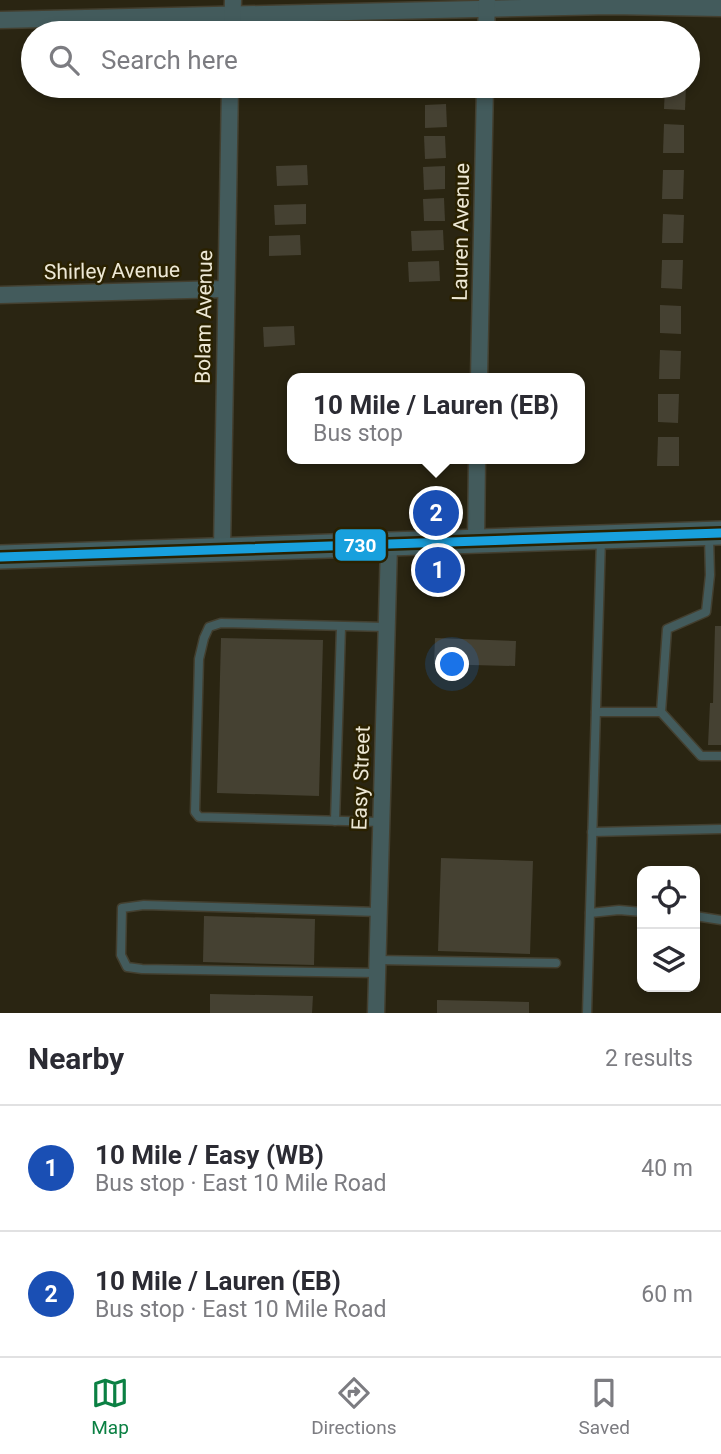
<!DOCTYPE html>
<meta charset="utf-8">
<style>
body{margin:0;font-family:Roboto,sans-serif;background:#f7f7f7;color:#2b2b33}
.controls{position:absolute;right:21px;bottom:21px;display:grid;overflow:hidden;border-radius:14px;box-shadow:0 4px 10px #0003}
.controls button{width:63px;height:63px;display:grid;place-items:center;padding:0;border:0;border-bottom:2px solid #e1e1e2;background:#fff;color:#2b2b33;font:35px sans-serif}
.you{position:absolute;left:453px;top:665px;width:24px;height:24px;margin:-18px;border:5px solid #fff;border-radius:50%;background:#1a73e8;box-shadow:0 0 0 10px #1a73e833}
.badge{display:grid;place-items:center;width:46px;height:46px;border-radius:50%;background:#0b8043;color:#fff;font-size:23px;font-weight:700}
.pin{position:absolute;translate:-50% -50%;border:4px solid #fff;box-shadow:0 2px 7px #0006}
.popup{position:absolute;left:287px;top:373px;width:298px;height:91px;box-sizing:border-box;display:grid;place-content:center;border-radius:14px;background:#fff;filter:drop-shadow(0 2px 5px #0005);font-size:23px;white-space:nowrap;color:#7c7c81}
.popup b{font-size:26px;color:#2b2b33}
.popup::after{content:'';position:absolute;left:50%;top:100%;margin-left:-14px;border:14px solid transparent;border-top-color:#fff}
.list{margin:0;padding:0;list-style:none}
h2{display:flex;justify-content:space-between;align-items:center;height:91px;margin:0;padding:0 28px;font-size:30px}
h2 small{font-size:23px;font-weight:400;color:#7c7c81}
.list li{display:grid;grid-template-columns:46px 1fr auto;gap:21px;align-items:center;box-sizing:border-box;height:126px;padding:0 28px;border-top:2px solid #e1e1e2}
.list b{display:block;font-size:26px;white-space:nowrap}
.list p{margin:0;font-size:23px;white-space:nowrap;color:#7c7c81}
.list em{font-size:23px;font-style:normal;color:#7c7c81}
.icon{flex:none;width:38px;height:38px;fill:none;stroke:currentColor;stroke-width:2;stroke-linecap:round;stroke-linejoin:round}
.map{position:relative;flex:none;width:721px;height:1013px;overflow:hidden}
.search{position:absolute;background:#fff;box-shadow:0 4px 10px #0003;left:21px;right:21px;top:21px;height:77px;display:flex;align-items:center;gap:18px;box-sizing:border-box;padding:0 24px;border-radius:38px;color:#7c7c81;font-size:26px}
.sheet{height:343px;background:#fff}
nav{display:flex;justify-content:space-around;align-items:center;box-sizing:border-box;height:98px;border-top:2px solid #e1e1e2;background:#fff;font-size:19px;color:#7c7c81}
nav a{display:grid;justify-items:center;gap:4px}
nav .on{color:#0b8043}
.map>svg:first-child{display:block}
.building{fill:#454132}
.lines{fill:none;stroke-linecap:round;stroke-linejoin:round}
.service-casing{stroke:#433f2f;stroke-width:11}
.minor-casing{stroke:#433f2f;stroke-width:19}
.secondary-casing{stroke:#433f2f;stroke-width:26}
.service{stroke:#435b5c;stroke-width:8}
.minor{stroke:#435b5c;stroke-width:16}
.secondary{stroke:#435e60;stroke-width:23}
.bus-1-casing{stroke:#2a2100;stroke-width:14}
.bus-1{stroke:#18a0dd;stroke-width:9}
.labels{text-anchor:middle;stroke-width:5;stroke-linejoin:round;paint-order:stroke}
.street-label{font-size:21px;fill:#ede8d5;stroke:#2a2100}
.line-badge{stroke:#2a2100;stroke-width:2.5}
.badge-label{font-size:19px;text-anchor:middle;font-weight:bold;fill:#fff}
</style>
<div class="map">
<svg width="721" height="1013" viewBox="0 0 721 1013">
<rect width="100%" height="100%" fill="#2a2512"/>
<g class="building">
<rect x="64" y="86" width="32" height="8"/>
<path d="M426 86H447L448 96 427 97Z"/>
<path d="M665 86H686L685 110 664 109Z"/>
<path d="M446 104 447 127 425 128V105Z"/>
<path d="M664 124 684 125V153H663Z"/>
<path d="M424 136H445L446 158 425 159Z"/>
<path d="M307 165 308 185 277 186 276 166Z"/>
<path d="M445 166V189L424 190 423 167Z"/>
<path d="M663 170H684L683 199H662Z"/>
<path d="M444 198 445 221H424L423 199Z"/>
<path d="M306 204V224L275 225 274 205Z"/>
<path d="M663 214 684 215 683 243H662Z"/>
<path d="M443 230 444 250 412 251 411 231Z"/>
<path d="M300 235 301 255 269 256V236Z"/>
<path d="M662 260H683L682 289 661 288Z"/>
<path d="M439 261 440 281 409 282 408 262Z"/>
<path d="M660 305 681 306V334L660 333Z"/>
<path d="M294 326 295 345 264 347 263 327Z"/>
<path d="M660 350 681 351 680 379H659Z"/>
<path d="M658 394H679L678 423 658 422Z"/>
<path d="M658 437H679V466H657Z"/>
<path d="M715 626H721V745H708L710 703H713Z"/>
<path d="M221 638 323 640 319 796 217 793Z"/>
<path d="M435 638 516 641 515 666 434 664Z"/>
<path d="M441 858 533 861 530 954 438 951Z"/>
<path d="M204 916 315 919 314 965 203 962Z"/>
<path d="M210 994 313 996 312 1013H210Z"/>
<path d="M437 1000 529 1002V1013H437Z"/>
</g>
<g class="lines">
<g class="service-casing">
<g id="service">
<path d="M596 712H661L667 629 706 612 710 575 709 537"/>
<path d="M661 712 701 756H721"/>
<path d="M335 821 341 627"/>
<path d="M381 822 199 817 195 812 199 659 204 638 209 627 221 623 386 627"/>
<path d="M592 832 721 829"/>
<path d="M590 913 619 910 642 912"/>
<path d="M695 916 721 920"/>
<path d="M377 960 556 963"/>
<path d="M377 973 142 969 127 967 121 955 122 908 144 905 379 912"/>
<path d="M587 1013 601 538"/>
</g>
</g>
<g class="minor-casing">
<g id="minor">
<path d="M0 20 610 6 721 8"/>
<path d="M232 33 233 0"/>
<path d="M486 33 487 2"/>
<path d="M0 295 225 289"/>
<path d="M479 378 485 86"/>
<path d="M476 541 477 459"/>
<path d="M222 550 230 86"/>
<path d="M376 1013 389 545"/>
</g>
</g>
<g class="secondary-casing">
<path id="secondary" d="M0 557 721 533"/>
</g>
<use href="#service" class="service"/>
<use href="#minor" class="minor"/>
<use href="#secondary" class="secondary"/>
<g class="bus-1-casing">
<path id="bus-1" d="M0 557 721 533"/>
</g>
<use href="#bus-1" class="bus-1"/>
</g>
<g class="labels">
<g class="street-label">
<text transform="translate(461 232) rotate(-89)" y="7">Lauren Avenue</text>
<text transform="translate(112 271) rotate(-1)" y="7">Shirley Avenue</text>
<text transform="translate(204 317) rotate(-89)" y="7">Bolam Avenue</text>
<text transform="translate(361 778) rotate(-88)" y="7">Easy Street</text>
</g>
</g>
<rect class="line-badge" x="334" y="528" width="53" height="34" rx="7" fill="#18a0dd"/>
<g class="badge-label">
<text x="360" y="552">730</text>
</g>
</svg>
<div class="controls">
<button><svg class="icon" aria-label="locate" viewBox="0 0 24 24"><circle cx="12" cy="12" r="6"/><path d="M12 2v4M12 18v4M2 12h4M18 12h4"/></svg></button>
<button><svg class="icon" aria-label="layers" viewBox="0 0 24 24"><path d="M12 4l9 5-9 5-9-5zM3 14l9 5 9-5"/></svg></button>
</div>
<div class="you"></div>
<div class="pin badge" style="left:438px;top:570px;background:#1a4fb4">1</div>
<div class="pin badge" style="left:436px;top:513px;background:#1a4fb4">2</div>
<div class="popup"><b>10 Mile / Lauren (EB)</b>Bus stop</div>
<div class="search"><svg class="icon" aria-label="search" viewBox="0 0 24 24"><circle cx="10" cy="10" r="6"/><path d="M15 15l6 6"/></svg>Search here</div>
</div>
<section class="sheet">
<h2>Nearby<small>2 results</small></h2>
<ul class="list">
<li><span class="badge" style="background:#1a4fb4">1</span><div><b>10 Mile / Easy (WB)</b><p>Bus stop · East 10 Mile Road</p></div><em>40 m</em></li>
<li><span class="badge" style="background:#1a4fb4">2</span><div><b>10 Mile / Lauren (EB)</b><p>Bus stop · East 10 Mile Road</p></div><em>60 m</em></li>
</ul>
</section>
<nav>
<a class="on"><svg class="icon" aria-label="map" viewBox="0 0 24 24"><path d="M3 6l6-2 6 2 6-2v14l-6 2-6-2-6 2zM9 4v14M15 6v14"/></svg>Map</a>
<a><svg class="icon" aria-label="directions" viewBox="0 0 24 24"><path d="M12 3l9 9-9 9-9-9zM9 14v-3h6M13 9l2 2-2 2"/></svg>Directions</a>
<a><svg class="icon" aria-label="saved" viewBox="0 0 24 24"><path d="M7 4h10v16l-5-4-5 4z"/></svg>Saved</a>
</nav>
